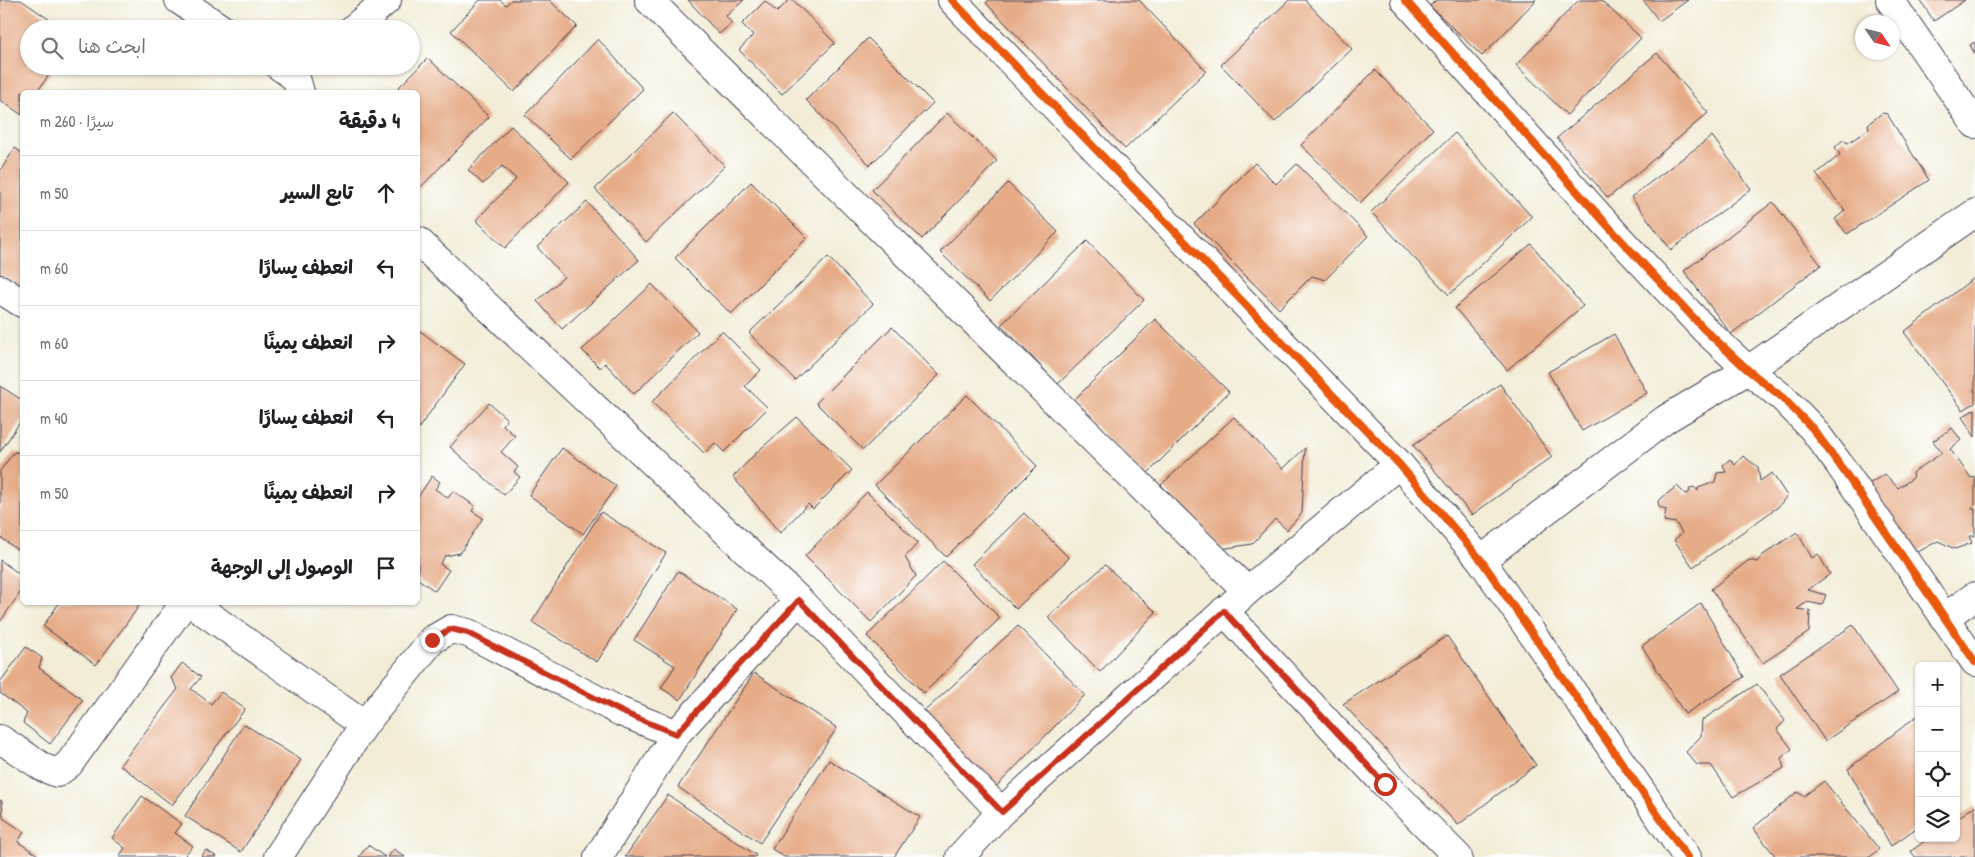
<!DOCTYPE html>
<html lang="ar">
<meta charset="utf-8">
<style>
body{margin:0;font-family:"Patrick Hand","Playpen Sans Arabic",sans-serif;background:#f2f2f2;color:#202124;direction:rtl}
.controls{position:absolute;right:15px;bottom:15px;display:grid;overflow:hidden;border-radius:8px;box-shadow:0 1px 4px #0004}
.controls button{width:45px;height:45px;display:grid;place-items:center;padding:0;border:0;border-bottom:1px solid #e0e0e0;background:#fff;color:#202124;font:25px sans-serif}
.compass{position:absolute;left:1855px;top:15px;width:45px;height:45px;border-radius:50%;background:#fff;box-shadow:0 1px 4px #0004;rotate:125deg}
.stop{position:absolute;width:15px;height:15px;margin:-11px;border:4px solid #c8321e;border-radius:50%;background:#fff}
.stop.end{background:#c8321e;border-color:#fff;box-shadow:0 1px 5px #0008}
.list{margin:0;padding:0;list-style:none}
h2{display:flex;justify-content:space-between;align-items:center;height:65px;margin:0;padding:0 20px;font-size:21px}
h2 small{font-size:16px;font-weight:400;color:#757577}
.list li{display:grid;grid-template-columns:32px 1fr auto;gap:15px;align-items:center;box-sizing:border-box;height:75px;padding:0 20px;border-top:1px solid #e0e0e0}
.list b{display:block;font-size:19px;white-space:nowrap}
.list em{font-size:16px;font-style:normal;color:#757577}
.icon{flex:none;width:28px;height:28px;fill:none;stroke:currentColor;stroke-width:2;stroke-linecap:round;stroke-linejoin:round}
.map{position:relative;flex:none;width:1975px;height:857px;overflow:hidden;direction:ltr}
.search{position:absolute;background:#fff;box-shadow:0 1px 4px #0004;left:20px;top:20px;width:400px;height:55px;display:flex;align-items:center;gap:12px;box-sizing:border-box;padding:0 18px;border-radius:28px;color:#757577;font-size:19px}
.panel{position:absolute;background:#fff;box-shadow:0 1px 4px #0004;left:20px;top:90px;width:400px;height:515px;border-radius:8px;direction:rtl}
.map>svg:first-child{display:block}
.building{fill:#e6ac88}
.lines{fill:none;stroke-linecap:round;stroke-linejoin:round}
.minor-casing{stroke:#414053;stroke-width:30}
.minor{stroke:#fff;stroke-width:28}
.cycleway-casing{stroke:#fff;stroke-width:11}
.cycleway{stroke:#e8590c;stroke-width:8}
.route{stroke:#c8321e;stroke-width:6}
</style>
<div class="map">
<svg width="1975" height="857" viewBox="0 0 1975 857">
<rect width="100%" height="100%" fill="#fff"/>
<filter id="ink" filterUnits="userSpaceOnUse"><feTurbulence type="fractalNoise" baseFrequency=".02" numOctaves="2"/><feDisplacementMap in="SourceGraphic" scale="10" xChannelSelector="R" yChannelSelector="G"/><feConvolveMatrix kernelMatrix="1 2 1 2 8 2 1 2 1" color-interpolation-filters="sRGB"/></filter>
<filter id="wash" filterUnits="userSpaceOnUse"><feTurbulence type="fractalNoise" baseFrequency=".0096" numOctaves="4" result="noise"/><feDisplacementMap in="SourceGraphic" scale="20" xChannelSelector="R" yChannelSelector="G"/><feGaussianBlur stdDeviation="1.12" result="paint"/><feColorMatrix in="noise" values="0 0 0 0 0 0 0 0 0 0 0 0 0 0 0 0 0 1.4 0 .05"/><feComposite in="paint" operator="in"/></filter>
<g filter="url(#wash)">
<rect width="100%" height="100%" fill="#f3edd8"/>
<g id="blocks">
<g class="building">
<path d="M0 0H21L63 29H29V66H55L37 92H22V115L0 100Z"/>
<path d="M480 0H500L506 5 511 0H549L577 26 514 92 451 31Z"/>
<path d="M688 0H744L726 16 732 23 719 34Z"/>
<path d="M789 0H793L835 43 782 94 739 50 753 35 742 24 765 1 777 12Z"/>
<path d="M989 0H1139L1206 71 1125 149 986 3Z"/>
<path d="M1289 0H1305L1352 49 1275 122 1221 65Z"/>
<path d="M1436 0H1536L1482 56 1430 6Z"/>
<path d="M1579 0H1601L1641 38 1567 115 1516 65Z"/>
<path d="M1643 0H1688L1659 21Z"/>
<path d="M1920 0H1965L1934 21Z"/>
<path d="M868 38 933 103 870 165 806 100Z"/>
<path d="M598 39 643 89 571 159 525 115Z"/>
<path d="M1975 42V54L1970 45Z"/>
<path d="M1657 53 1708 113 1608 198 1557 138Z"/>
<path d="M428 58 489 117 418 190V92H394Z"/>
<path d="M1375 70 1433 129 1360 203 1301 145Z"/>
<path d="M673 113 725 166 646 242 595 189Z"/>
<path d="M947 113 997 161 922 239 872 190Z"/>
<path d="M1882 113 1887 114 1929 180 1847 234 1835 219 1845 211 1816 174 1840 155 1835 147 1843 140 1848 143 1869 129 1868 124Z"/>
<path d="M511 126 569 182 505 248 476 220 516 179 502 166 483 184 468 170Z"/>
<path d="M1455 133 1532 217 1449 295 1371 212Z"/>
<path d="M1712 136 1751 189 1671 250 1631 197Z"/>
<path d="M15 148 22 153V288L0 274V171Z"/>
<path d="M1255 163 1276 184 1297 164 1368 236 1325 280 1312 276 1279 309 1194 224Z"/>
<path d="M751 182 807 238 731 314 675 258Z"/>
<path d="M1008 183 1058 232 990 301 940 252Z"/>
<path d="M587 202 639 260 562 329 537 301 564 277 537 247Z"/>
<path d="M1773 202 1821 265 1731 334 1684 271Z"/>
<path d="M1087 241 1144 300 1058 384 1001 325Z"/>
<path d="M1531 244 1583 306 1507 370 1455 308Z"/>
<path d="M828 257 873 304 795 380 749 333Z"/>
<path d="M1975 277V403L1963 410 1904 332Z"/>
<path d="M652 284 698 332 634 394 605 363 600 368 582 350Z"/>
<path d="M1155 319 1229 392 1145 476 1072 402Z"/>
<path d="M892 327 939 375 863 450 816 403Z"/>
<path d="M420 331 465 364 418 429V334Z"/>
<path d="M722 331 761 370 745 386 768 408 724 452 715 443 704 453 652 402Z"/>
<path d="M1614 334 1647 393 1582 431 1548 372Z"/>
<path d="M1500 384 1552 457 1472 515 1413 445Z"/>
<path d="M0 386 22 400V419L0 452Z"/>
<path d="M967 395 1037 466 946 557 875 485Z"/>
<path d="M489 403 507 419 503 425 515 436 501 452 518 467 514 472 520 477 504 495 450 447Z"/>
<path d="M1975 409V437L1962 417Z"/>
<path d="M797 417 852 470 813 509 808 504 780 533 733 477 757 452Z"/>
<path d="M1234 417 1283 469 1305 448 1302 513 1287 530 1275 519 1252 544 1221 549 1161 485Z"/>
<path d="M1952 428 1961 440 1950 449 1971 478 1975 477V504L1972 508 1975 509V536H1969L1972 543 1955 549 1938 541 1916 553 1860 489 1885 474 1898 488 1913 478 1912 473 1942 453 1933 441Z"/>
<path d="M562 448 616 486 583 534 529 495Z"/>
<path d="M14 452 22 453V553L0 537V471Z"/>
<path d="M1743 456 1758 467 1760 481 1772 473 1787 496 1778 507 1693 567 1674 540 1682 533 1676 523 1664 521 1666 509 1659 507 1658 501 1677 486 1685 494 1689 493 1690 488 1694 487 1698 491V488L1715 482 1717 473 1726 472 1723 465 1730 459 1735 465Z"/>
<path d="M432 476 440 482 435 489 448 498 453 491 475 506 472 511 483 518 460 553 445 556 440 564 449 570 435 591 418 579V497Z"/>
<path d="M867 492 918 543 905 557 916 576 871 622 805 556Z"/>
<path d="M601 512 666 553 597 662 532 622Z"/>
<path d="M1024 513 1069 558 1016 609 972 564Z"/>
<path d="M1797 532 1812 558 1818 554 1830 574 1808 590 1826 595 1822 605 1807 602 1797 609 1810 611 1809 632 1763 663 1711 589 1749 560 1757 562 1763 555Z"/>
<path d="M0 560 22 576V590L0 622Z"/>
<path d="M943 561 1000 618 924 693 867 636Z"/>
<path d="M1105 565 1156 612 1100 672 1048 617Z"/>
<path d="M678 571 737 609 680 700 661 688 675 666 634 640Z"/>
<path d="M60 602H142L96 665 43 626Z"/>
<path d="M1701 603 1744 677 1685 714 1642 646Z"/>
<path d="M1853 625 1898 692 1825 741 1780 674Z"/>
<path d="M1018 626 1085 695 994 789 918 717Z"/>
<path d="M1447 636 1536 765 1458 825 1343 704Z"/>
<path d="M26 647 42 658 39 668 83 700 50 744 23 723 27 713 0 693V682Z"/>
<path d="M182 663 201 677 191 689 211 704 221 692 245 709 172 805 120 765 178 689 171 678Z"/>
<path d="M754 673 837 728 760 843 678 787Z"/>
<path d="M1757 684 1785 721 1777 729 1792 749 1781 758 1784 768 1733 797 1711 765H1697L1686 752 1701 736 1702 720Z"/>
<path d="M1917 716 1919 720V826L1891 846 1848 769Z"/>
<path d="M244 724 301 760 241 852 185 816Z"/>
<path d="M829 760 920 817 894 857H784L772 849Z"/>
<path d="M1824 781 1879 849 1870 857H1776L1753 828 1797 792 1804 796Z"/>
<path d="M668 795 756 855 755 857H625Z"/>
<path d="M142 796 182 824 175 833 193 846 185 855 188 857H119L125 848 112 838Z"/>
<path d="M0 800 2 801 3 818 24 832 18 842 38 855 37 857H0Z"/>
<path d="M1975 806V857H1915L1911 851 1929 838H1956V819Z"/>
<path d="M368 845 385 857H359Z"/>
<path d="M394 849 405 857H388Z"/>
<path d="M206 850 217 857H201Z"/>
</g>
</g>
</g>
<g filter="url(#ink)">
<use href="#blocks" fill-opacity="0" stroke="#414053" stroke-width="1"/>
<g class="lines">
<g class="minor-casing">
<g id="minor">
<path d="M179 0 222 29"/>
<path d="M649 0 1247 591"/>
<path d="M952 0 1399 464 1481 560 1687 857"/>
<path d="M1405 0 1618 237 1704 329 1748 370 1783 398 1813 429 1839 464 1975 662"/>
<path d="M1890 0 1975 124"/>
<path d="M353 29 387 0"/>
<path d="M279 66 296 78 300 92"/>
<path d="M418 241 799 600 1001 812"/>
<path d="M0 289 22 303"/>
<path d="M1481 560 1666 419 1748 370 1975 213"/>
<path d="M190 602 364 725 278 857"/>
<path d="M1224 611 1385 784 1458 857"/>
<path d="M1944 618 1975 596"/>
<path d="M364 725 432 640 451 629 468 633 621 712 676 734"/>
<path d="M0 739 44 768 57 773 69 764 185 602"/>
<path d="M598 857 676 734 799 600"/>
<path d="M960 857 1001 812 1247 591 1399 464"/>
</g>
</g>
<use href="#minor" class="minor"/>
<g class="cycleway-casing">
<g id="cycleway">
<path d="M952 0 1399 464 1481 560 1687 857"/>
<path d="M1405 0 1618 237 1704 329 1748 370 1783 398 1813 429 1839 464 1975 662"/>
</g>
</g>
<use href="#cycleway" class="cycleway"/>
</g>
</g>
<g class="lines" filter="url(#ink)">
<path class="route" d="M432 640 451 629 468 633 622 712 676 734 799 600 1002 812 1224 611 1385 784"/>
</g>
</svg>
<div class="controls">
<button>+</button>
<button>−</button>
<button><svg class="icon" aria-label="locate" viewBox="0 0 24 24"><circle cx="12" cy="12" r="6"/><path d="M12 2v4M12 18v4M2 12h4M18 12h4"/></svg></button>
<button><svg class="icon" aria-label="layers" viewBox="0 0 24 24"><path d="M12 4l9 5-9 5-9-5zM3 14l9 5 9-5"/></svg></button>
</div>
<svg class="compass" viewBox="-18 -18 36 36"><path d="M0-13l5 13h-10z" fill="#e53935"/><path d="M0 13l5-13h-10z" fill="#757577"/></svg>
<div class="stop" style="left:1385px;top:784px"></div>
<div class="stop end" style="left:432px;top:640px"></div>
<div class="search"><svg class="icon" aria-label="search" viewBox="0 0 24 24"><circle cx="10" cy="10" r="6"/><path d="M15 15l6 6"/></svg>ابحث هنا</div>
<section class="panel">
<h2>4 دقيقة<small>سيرًا · 260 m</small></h2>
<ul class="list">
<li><svg class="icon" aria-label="ahead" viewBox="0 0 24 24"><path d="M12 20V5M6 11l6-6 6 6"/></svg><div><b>تابع السير</b></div><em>50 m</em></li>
<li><svg class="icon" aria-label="left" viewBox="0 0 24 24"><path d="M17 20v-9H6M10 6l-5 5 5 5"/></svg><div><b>انعطف يسارًا</b></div><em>60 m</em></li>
<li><svg class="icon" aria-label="right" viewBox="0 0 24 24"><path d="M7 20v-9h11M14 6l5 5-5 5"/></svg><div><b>انعطف يمينًا</b></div><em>60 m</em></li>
<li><svg class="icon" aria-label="left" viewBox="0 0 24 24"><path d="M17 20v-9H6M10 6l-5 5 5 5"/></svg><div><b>انعطف يسارًا</b></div><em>40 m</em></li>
<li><svg class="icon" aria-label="right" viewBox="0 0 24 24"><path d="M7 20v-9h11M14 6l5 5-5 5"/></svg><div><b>انعطف يمينًا</b></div><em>50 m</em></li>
<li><svg class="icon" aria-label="arrive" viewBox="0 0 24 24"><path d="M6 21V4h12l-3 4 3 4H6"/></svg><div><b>الوصول إلى الوجهة</b></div></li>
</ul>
</section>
</div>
